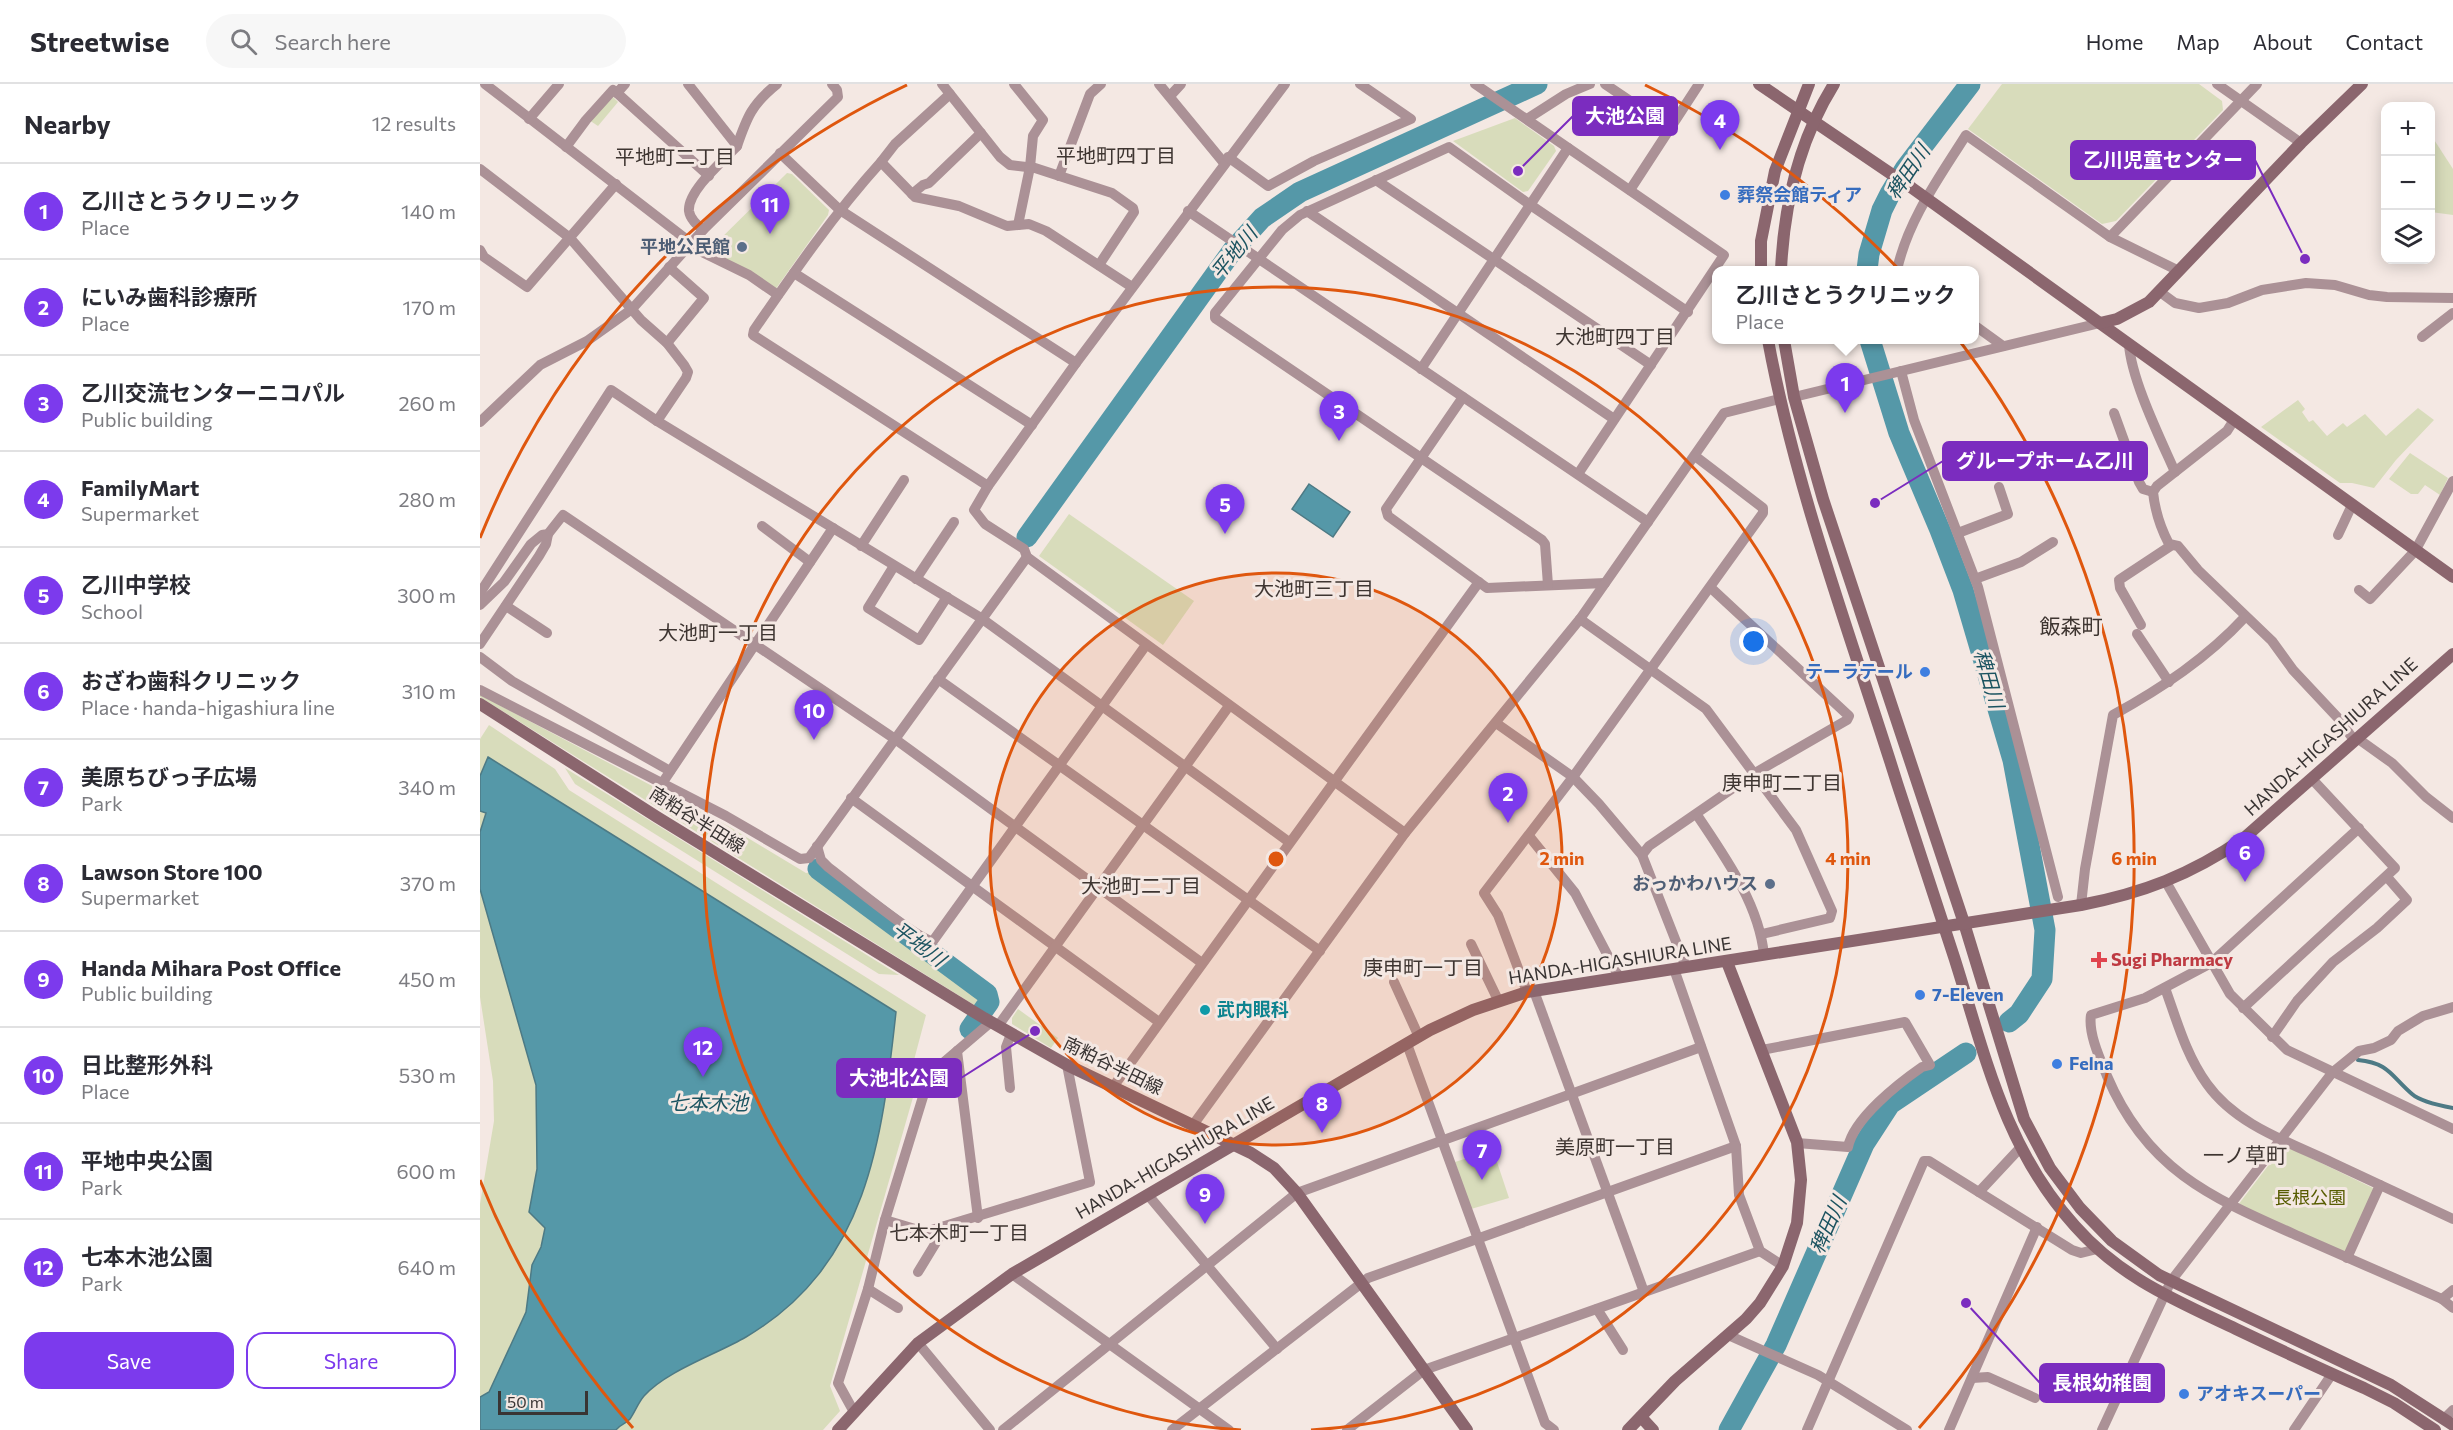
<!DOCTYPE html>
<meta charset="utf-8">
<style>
body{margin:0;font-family:Commissioner,"Noto Sans JP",sans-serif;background:#f7f7f7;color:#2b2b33}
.controls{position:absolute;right:18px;top:18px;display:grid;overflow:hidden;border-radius:12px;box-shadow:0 3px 15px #0003}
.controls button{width:54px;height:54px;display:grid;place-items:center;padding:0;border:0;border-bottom:2px solid #e1e1e2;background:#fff;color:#2b2b33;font:30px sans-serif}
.scale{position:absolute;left:18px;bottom:15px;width:90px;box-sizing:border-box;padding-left:6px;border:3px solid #393433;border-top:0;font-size:16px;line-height:21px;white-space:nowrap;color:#393433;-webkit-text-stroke:4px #f4e8e3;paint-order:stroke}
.you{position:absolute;left:1274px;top:558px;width:21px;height:21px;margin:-15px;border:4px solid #fff;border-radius:50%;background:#1a73e8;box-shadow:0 0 0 9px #1a73e833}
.badge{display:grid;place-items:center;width:39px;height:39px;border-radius:50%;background:#7c3aed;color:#fff;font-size:20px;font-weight:700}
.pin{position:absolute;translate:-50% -50px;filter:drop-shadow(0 2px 3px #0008)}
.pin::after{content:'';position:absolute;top:32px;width:21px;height:18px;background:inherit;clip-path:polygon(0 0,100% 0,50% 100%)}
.popup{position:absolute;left:1232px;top:182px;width:267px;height:78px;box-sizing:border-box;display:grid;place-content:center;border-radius:12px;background:#fff;filter:drop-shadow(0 2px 4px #0005);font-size:20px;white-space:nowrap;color:#7c7c81}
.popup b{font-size:22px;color:#2b2b33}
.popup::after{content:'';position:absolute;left:50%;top:100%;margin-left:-12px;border:12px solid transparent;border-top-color:#fff}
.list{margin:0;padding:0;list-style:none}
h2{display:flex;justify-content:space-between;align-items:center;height:78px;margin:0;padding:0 24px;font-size:26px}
h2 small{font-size:20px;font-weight:400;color:#7c7c81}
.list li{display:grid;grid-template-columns:39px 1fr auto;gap:18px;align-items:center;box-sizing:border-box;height:96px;padding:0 24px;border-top:2px solid #e1e1e2}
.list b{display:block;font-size:22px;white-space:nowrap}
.list p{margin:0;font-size:20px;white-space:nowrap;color:#7c7c81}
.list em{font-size:20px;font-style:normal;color:#7c7c81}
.actions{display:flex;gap:12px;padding:18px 24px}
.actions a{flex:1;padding:14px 0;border:2px solid #7c3aed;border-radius:18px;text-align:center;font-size:21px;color:#7c3aed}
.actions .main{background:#7c3aed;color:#fff}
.icon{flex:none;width:33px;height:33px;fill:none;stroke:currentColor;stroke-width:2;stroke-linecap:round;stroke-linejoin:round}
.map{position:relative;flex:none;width:1973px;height:1346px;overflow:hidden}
header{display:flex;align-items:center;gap:36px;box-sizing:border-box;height:84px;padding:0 30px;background:#fff;border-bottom:2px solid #e1e1e2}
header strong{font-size:28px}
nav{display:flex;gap:33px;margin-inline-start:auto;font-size:21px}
.search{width:420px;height:54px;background:#f7f7f7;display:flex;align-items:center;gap:15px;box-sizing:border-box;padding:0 21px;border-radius:33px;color:#7c7c81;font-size:22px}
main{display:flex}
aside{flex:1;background:#fff}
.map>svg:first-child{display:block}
.green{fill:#d8dcbb}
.water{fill:#5598a8;stroke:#4d7a85;stroke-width:1.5}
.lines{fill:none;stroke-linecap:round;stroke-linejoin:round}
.stream{stroke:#4d7a85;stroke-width:4}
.river{stroke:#5598a8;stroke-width:21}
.street{stroke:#ab9196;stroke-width:10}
.secondary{stroke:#8b666e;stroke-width:12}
.ring{fill:none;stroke:#df570e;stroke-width:3}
.shop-dot{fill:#3f7fe0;stroke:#f4e8e3;stroke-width:2}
.service-dot{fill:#5c6f8a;stroke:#f4e8e3;stroke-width:2}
.health-dot{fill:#e0444e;stroke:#f4e8e3;stroke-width:2}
.culture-dot{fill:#0f9aa8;stroke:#f4e8e3;stroke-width:2}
.labels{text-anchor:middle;stroke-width:6;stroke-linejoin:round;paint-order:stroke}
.shop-label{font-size:18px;font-weight:bold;fill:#366cbe;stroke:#f4e8e3;text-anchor:start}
.service-label{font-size:18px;font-weight:bold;fill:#4e5e75;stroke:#f4e8e3;text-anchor:end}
.street-label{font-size:18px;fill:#393433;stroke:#f4e8e3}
.health-label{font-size:18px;font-weight:bold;fill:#be3a42;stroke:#f4e8e3;text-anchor:start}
.culture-label{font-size:18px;font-weight:bold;fill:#0d838f;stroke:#f4e8e3;text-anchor:start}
.park-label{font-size:18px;fill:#585d02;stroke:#f4e8e3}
.neighbourhood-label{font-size:20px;fill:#3e3531;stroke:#f4e8e3}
.water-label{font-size:20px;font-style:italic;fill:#1b5360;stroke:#f4e8e3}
.quarter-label{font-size:21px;fill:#3e3531;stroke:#f4e8e3}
.centre{fill:#df570e;stroke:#f4e8e3;stroke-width:3}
.ring-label{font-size:18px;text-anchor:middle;font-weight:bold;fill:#df570e;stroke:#f4e8e3;stroke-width:6;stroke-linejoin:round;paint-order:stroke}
.leader{fill:none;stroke:#7b2cbf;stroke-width:2}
.callout-dot{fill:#7b2cbf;stroke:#f4e8e3;stroke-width:2}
.callout{fill:#7b2cbf;stroke:#7b2cbf;stroke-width:2}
.callout-label{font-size:20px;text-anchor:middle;font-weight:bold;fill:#fff}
</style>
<header>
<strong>Streetwise</strong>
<div class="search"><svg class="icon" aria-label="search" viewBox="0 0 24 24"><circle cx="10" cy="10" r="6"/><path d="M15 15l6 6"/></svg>Search here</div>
<nav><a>Home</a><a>Map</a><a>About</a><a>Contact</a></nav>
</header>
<main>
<aside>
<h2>Nearby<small>12 results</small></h2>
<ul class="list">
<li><span class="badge">1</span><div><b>乙川さとうクリニック</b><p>Place</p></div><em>140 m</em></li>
<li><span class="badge">2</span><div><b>にいみ歯科診療所</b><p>Place</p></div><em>170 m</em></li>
<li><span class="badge">3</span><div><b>乙川交流センターニコパル</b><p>Public building</p></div><em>260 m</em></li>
<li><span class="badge">4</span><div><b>FamilyMart</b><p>Supermarket</p></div><em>280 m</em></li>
<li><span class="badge">5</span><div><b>乙川中学校</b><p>School</p></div><em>300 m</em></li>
<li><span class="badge">6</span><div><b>おざわ歯科クリニック</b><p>Place · handa-higashiura line</p></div><em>310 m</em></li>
<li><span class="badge">7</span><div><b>美原ちびっ子広場</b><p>Park</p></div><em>340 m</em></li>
<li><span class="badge">8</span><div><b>Lawson Store 100</b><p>Supermarket</p></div><em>370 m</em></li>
<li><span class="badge">9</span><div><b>Handa Mihara Post Office</b><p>Public building</p></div><em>450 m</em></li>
<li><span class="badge">10</span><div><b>日比整形外科</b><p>Place</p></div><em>530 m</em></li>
<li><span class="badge">11</span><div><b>平地中央公園</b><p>Park</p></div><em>600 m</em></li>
<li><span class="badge">12</span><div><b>七本木池公園</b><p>Park</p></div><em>640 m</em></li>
</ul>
<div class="actions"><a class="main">Save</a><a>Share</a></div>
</aside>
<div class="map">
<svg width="1973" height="1346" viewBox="0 0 1973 1346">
<rect width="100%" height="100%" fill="#f4e8e3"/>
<g class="green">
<path d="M1522 0H1719L1742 17 1743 26 1636 137 1622 140 1488 45Z"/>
<path d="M131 11 138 18 118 42 109 36Z"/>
<path d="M1035 34 1074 62 1076 67 1048 107 1043 108 973 57Z"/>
<path d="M1951 51 1973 85V131L1951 128Z"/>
<path d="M307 89 312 90 349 126 348 131 295 206 227 168Z"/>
<path d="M1818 316 1825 325 1822 328 1829 338 1833 336 1847 352 1863 339 1867 343 1885 330 1906 352 1938 324 1954 336 1916 376 1894 404 1872 399H1860L1781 343Z"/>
<path d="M1930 369 1968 394 1960 411 1945 401 1938 410H1931L1909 395Z"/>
<path d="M589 430 714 517 683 561 559 472Z"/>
<path d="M0 611 248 742 326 789 336 787 502 912 499 924 0 613Z"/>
<path d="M9 641 75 685 89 706 446 931 430 991 438 996 350 1302 360 1327 343 1346H0V1120L14 1037 13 997 0 913V655Z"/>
<path d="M85 684 419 891 399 890 95 700Z"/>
<path d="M538 925 578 954 571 964 532 940V934Z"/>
<path d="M1804 1061 1895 1105 1865 1168 1758 1121Z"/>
<path d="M1013 1066 1029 1114 991 1125 975 1078Z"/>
</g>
<g class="water">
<path d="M829 400 870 428 853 453 812 425Z"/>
<path d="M8 673 416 928C402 1056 388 1181 266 1253 237 1270 186 1287 164 1312 158 1319 155 1328 150 1335 146 1340 140 1340 136 1346H0V1313L9 1308 46 1228 52 1181 61 1163 65 1144 49 1128 57 1085 56 1001 0 805V748L6 729 0 727V692Z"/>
</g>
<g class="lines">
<path class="stream" d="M1878 976C1909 979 1911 992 1932 1010 1941 1018 1962 1022 1973 1024"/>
<g class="river">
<path d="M1387 186 1389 170 1402 126 1410 110 1425 85 1490 0"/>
<path d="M1390 256 1419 349 1460 446 1483 506 1533 676 1565 846 1562 895 1539 930 1529 938"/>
<path d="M547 453 753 166 782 134 820 108 1057 0"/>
<path d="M338 785 507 910 509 918 490 945"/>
<path d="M1249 1346 1296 1261 1384 1060 1410 1020 1486 969"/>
</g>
<g class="street">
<path d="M5 0 224 169 269 191 298 211"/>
<path d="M208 0 257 62C244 76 207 107 209 127 210 135 217 141 223 146"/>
<path d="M462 0 520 73 530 81 555 84 632 109 653 124 654 128 619 181"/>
<path d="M534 0 563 36 553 52 550 83 538 141"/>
<path d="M679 0 744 79"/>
<path d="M805 0 596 279 508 402 494 426 505 440 544 465 547 473 925 749"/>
<path d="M995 0 1244 171 1098 390"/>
<path d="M1125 0 1190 44"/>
<path d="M1737 0 1821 59"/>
<path d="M137 9 229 92"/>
<path d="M690 12 701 0"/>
<path d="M49 35 79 0"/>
<path d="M1047 35 1086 10 1110 0"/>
<path d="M257 62C267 33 272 20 297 0"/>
<path d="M86 63 106 36 133 6 137 9 145 0"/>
<path d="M300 69 360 126 596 279"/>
<path d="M748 73 788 102 834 77 931 35 880 0"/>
<path d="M401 78 415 60 470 10"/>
<path d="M0 85 90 154 161 236 187 259 204 281 208 288 206 294 177 337"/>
<path d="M579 92 610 10 621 0"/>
<path d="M896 96 1171 281"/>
<path d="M1150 106 1219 0"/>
<path d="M432 110 443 101 449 99 501 49"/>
<path d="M708 127 1168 438"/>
<path d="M827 127 1134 335"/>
<path d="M1630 153 1777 0"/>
<path d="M0 166 4 173 47 203 136 100"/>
<path d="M1417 186C1428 136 1459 94 1486 51L1630 153 1699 187"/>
<path d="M314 189 552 341"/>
<path d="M1680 208 1695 219 1719 224 1748 219 1782 206 1826 199 1855 201 1889 211 1907 213 1973 214"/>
<path d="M1494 241 1523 262"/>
<path d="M1942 253 1973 229"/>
<path d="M187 259 224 214 189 183"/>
<path d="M1649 260C1651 295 1680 354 1695 388"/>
<path d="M941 285 1088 64"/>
<path d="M1421 287 1434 336 1498 503 1578 813"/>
<path d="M983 313 906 425 908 432 1007 504 1125 499"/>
<path d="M1314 313 1620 239"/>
<path d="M1634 329 1659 398 1663 405 1673 408"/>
<path d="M1754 336 1747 347 1677 402 1673 408C1675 427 1680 443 1689 460L1698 462 1718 486 1792 557 1813 586 1858 634 1874 656"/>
<path d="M0 338 60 281 107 257 152 225 223 146 358 13 357 6 352 0"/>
<path d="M508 402 273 251 274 246C314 188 354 130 401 78L435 113 479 122 527 142 549 140 566 147 652 203"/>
<path d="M282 442 330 478"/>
<path d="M1478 449 1528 430 1519 403"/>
<path d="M1858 451 1872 421"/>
<path d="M381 462 424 396"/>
<path d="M414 482 388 524 439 556 467 513"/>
<path d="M436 495 474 438"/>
<path d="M1495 495 1541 478 1573 458"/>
<path d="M1068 501 1065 460 1062 456 735 234V229L802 146 820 131 969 63 1049 120 1208 228"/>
<path d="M1879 506 1890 515 1935 467 1973 397"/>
<path d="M0 509 131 306 177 337 501 534 809 758"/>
<path d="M0 521 24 498 51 460 62 451 68 450 83 431 415 655 722 879"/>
<path d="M26 522 67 549"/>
<path d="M1100 535 1226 625 1316 746 1352 827 1350 834 1282 850"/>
<path d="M1661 541 1640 504 1639 496 1692 461"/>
<path d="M1657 550 1689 598"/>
<path d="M0 560 59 472 66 460 68 450"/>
<path d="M0 573 32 597 190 687"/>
<path d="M458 595 840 867"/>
<path d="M0 606 246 732 320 775 329 774 547 473"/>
<path d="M1016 639 1093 693 1119 720 1162 771 1206 883"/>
<path d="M1877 654 1912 679 1946 713 1973 734"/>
<path d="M183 698 353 444"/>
<path d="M371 714 679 938"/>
<path d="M1217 731C1245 773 1279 820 1284 871"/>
<path d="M1879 744 1731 879 1665 914 1611 931C1608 949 1620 975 1627 992 1668 1089 1735 1115 1825 1155 1871 1175 1916 1195 1962 1215L1973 1224"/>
<path d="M1049 752 1095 809 1139 893"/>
<path d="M337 762 341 776 348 783C364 795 439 857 453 857L666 561"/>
<path d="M1162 771 1169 762 1275 689 1367 636 1369 632 1231 504"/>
<path d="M1686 798 1750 910 1807 966 1973 1045"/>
<path d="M1601 821 1605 785 1633 631C1682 604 1727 574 1765 533"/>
<path d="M991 860 1018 916"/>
<path d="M1194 885 1256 1062 1259 1111 1280 1167 1303 1182"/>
<path d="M914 898 939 953"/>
<path d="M1685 904C1697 937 1706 971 1727 1000 1756 1041 1809 1058 1853 1079 1893 1098 1933 1116 1973 1135"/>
<path d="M1054 907 1164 1208"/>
<path d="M1047 908 1018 831 1004 809 1093 693 1283 429V424L1215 372"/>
<path d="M1763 924 1915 784 1832 695"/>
<path d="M518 942 749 622"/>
<path d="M1792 953 1817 917 1853 878 1897 844 1927 816 1907 793"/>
<path d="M927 960 1065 1339 1074 1346"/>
<path d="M1282 966 1425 938 1450 981 1442 983C1419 999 1374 1034 1368 1063L1317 1059"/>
<path d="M477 967 498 1134"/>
<path d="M633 1003 999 498"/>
<path d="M530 1004 526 963 531 950"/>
<path d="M713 1041 925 749 1100 535 1244 329 1299 315"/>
<path d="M1499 1108 1541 1063"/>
<path d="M668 1111 797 1265"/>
<path d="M405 1136 450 990 511 938"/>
<path d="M1867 1174 1900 1101"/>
<path d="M438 1188 466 1142"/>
<path d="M532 1190 749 1346"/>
<path d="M388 1205 418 1224"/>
<path d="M1962 1215 1973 1206"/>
<path d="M1117 1225 1143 1266"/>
<path d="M1248 1251 1338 1291 1427 1346"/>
<path d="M438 1259 510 1346"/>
<path d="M1492 1294 1508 1293 1555 1314"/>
<path d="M374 1328 358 1299 388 1205 405 1136 445 1148 610 1098 587 981"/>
<path d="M1965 1334 1973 1326"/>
<path d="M523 1346 817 1109 1221 963"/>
<path d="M692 1346 888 1194 1256 1062"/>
<path d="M867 1346 944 1286 1280 1167"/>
<path d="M1327 1346 1444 1077H1449L1592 1166 1601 1169 1617 1165"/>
<path d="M1469 1346 1557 1143"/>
<path d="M1622 1346 1691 1197 1852 989 1879 967 1894 964 1911 956 1918 947 1943 932 1973 923"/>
<path d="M1814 1346 1852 1290"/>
</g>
<g class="secondary">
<path d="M1279 0 1432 104 1973 493"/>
<path d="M1281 186V157L1295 87 1329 0"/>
<path d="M1301 186C1304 121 1319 56 1354 0"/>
<path d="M1620 239 1637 235 1669 218 1821 59 1882 0"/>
<path d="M1288 256C1316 407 1371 552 1417 699 1436 758 1456 817 1475 876 1505 971 1525 1065 1595 1142 1641 1194 1695 1216 1756 1245 1798 1265 1841 1285 1884 1304L1914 1319 1955 1346"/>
<path d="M1304 256 1314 313 1343 415 1484 839 1544 1035 1570 1084 1600 1124 1632 1157 1679 1191 1911 1301 1973 1341"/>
<path d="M0 620 177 733 504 934 587 981 771 1069 794 1084 817 1109 987 1346"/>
<path d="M1161 1333 1173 1346"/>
<path d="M358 1346 438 1259 532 1190 950 946 993 926 1047 908 1601 821C1663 809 1710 791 1763 755L1973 570"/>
<path d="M1148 1346 1195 1297 1266 1235 1280 1219 1303 1182 1317 1139 1321 1096 1317 1058 1247 878"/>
</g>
</g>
<circle cx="796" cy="775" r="286" fill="#df570e" fill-opacity=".12"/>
<g class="ring">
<circle cx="796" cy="775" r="286"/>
<path d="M761 1346A572 572 0 1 1 831 1346"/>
<path d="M153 1344A858 858 0 0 1 0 1096M0 454A858 858 0 0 1 427 1M1165 1A858 858 0 0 1 1439 1344"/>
</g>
<g class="shop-dot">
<circle cx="1245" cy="111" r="6"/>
<circle cx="1445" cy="588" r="6"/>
<circle cx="1440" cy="911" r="6"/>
<circle cx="1577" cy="980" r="6"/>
<circle cx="1704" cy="1310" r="6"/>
</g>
<g class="service-dot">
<circle cx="262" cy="163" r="6"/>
<circle cx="1290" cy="800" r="6"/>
</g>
<path class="health-dot" d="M1616 867h6v6h6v6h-6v6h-6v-6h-6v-6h6z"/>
<circle class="culture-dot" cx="725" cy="926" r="6"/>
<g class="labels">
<g class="shop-label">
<text x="1257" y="117">葬祭会館ティア</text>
<text x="1433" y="594" text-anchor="end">テーラテール</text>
<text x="1452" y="917">7-Eleven</text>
<text x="1589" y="986">Felna</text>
<text x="1716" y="1316">アオキスーパー</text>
</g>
<g class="service-label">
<text x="250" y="169">平地公民館</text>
<text x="1278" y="806">おっかわハウス</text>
</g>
<g class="street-label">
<text transform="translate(1851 653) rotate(-42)" y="6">HANDA-HIGASHIURA LINE</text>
<text transform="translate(217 736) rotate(32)" y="6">南粕谷半田線</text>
<text transform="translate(1140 877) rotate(-9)" y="6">HANDA-HIGASHIURA LINE</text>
<text transform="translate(633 982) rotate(26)" y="6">南粕谷半田線</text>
<text transform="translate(695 1074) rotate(-30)" y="6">HANDA-HIGASHIURA LINE</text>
</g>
<g class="health-label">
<text x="1631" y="882">Sugi Pharmacy</text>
</g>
<g class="culture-label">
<text x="737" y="932">武内眼科</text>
</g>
<g class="park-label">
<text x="1830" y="1120">長根公園</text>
</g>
<g class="neighbourhood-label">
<text x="636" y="79">平地町四丁目</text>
<text x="195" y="80">平地町二丁目</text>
<text x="1135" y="260">大池町四丁目</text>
<text x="834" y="512">大池町三丁目</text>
<text x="238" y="556">大池町一丁目</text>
<text x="1302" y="706">庚申町二丁目</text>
<text x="661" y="809">大池町二丁目</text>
<text x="943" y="891">庚申町一丁目</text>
<text x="1135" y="1070">美原町一丁目</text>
<text x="479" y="1156">七本木町一丁目</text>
</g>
<g class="water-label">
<text transform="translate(1428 88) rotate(-56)" y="7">稗田川</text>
<text transform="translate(754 169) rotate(-51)" y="7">平地川</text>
<text transform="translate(1509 595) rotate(74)" y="7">稗田川</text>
<text transform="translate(439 860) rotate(37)" y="7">平地川</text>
<text x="228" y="1026">七本木池</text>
<text transform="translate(1348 1141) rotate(-66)" y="7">稗田川</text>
</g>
<g class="quarter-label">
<text x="1591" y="550">飯森町</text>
<text x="1765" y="1079">一ノ草町</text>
</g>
</g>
<circle cx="796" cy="775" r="9" class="centre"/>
<g class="ring-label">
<text x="1082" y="781">2 min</text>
<text x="1368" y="781">4 min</text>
<text x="1654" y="781">6 min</text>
</g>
<path class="leader" d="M1038 87L1093 32M1825 175L1775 76M1395 419L1463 377M555 947L481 994M1486 1219L1560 1299"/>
<g class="callout-dot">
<circle cx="1038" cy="87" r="6"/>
<circle cx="1825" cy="175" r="6"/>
<circle cx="1395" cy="419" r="6"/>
<circle cx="555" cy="947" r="6"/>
<circle cx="1486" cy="1219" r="6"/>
</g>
<g class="callout">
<rect x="1093" y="13" width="104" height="38" rx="6"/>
<rect x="1591" y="57" width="184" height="38" rx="6"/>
<rect x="1463" y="358" width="204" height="38" rx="6"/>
<rect x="357" y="975" width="124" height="38" rx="6"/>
<rect x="1560" y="1280" width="124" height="38" rx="6"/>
</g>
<g class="callout-label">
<text x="1145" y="39">大池公園</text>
<text x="1683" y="83">乙川児童センター</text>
<text x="1565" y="384">グループホーム乙川</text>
<text x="419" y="1001">大池北公園</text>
<text x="1622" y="1306">長根幼稚園</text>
</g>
</svg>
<div class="controls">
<button>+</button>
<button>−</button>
<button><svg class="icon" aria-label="layers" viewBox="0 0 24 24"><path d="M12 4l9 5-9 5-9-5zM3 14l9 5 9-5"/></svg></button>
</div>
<div class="scale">50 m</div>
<div class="you"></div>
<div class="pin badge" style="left:1365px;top:329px">1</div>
<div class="popup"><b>乙川さとうクリニック</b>Place</div>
<div class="pin badge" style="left:1028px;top:739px">2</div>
<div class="pin badge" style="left:859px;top:357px">3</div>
<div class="pin badge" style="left:1240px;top:66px">4</div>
<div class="pin badge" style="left:745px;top:450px">5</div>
<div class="pin badge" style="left:1765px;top:798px">6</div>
<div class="pin badge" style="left:1002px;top:1096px">7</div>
<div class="pin badge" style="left:842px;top:1049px">8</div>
<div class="pin badge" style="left:725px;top:1140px">9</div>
<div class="pin badge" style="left:334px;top:656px">10</div>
<div class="pin badge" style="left:290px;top:150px">11</div>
<div class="pin badge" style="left:223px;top:993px">12</div>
</div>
</main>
